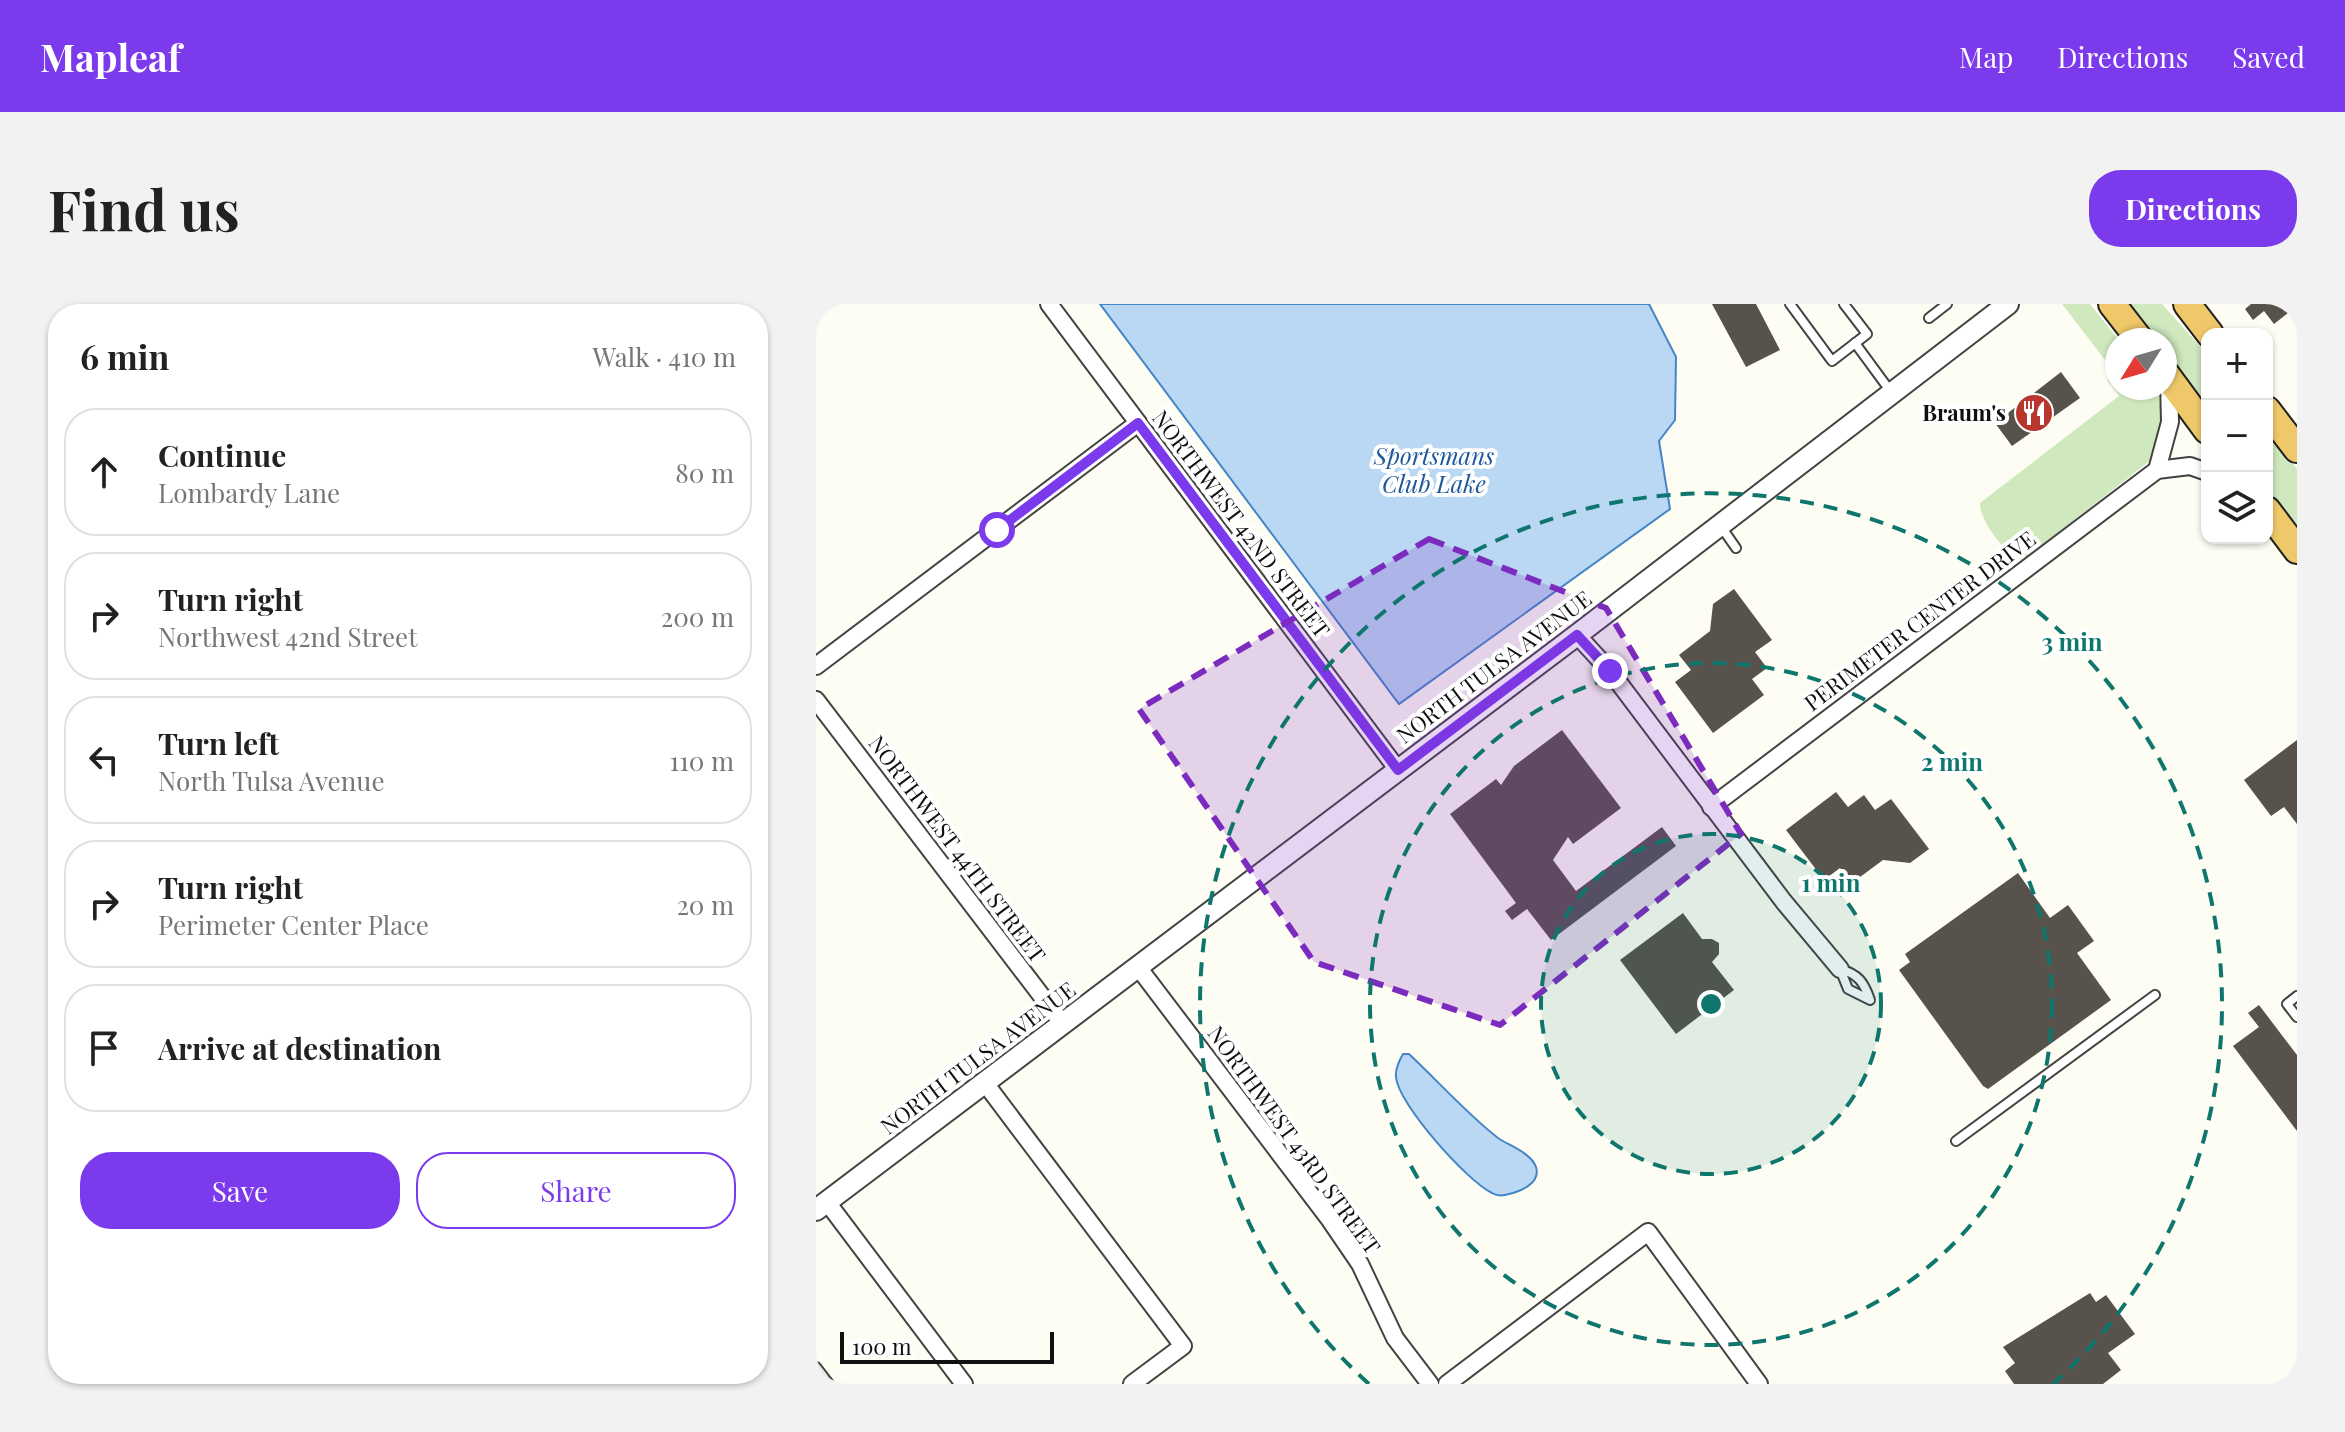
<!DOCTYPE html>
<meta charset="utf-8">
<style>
body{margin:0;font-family:"Playfair Display",serif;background:#f2f2f2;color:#222}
.controls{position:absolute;right:24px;top:24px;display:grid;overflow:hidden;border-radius:16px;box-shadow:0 2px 6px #0004}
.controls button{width:72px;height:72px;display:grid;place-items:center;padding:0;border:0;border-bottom:2px solid #e0e0e0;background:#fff;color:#222;font:40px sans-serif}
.compass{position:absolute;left:1289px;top:24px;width:72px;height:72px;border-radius:50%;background:#fff;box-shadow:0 2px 6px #0004;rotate:233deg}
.scale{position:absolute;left:24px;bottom:20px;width:214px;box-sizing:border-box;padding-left:8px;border:4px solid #101010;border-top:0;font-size:22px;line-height:28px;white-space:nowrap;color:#101010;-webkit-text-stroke:6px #fff;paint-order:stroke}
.stop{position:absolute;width:24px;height:24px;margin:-18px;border:6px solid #7c3aed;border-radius:50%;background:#fff}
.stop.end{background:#7c3aed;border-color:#fff;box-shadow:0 2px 8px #0008}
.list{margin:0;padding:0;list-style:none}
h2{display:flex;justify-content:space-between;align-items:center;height:104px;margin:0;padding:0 32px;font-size:34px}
h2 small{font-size:26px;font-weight:400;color:#767676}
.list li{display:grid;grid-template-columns:52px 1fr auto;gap:24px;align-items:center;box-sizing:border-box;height:128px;margin:0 16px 16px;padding:0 16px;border:2px solid #e0e0e0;border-radius:32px}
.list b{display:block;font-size:30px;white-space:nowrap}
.list p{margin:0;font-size:26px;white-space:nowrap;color:#767676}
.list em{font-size:26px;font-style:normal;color:#767676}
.actions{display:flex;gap:16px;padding:24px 32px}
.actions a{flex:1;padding:18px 0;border:2px solid #7c3aed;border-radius:32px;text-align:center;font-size:28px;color:#7c3aed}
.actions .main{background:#7c3aed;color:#fff}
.icon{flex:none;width:44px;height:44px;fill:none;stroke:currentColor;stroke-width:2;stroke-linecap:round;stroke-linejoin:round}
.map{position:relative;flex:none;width:1481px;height:1080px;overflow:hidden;border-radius:32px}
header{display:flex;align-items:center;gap:48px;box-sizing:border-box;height:112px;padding:0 40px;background:#7c3aed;color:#fff}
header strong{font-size:38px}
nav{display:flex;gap:44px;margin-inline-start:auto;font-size:28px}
.intro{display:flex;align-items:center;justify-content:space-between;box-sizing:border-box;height:192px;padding:0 48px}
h1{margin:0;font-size:56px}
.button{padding:20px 36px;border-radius:32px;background:#7c3aed;color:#fff;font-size:28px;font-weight:700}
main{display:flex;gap:48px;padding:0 48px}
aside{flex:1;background:#fff;border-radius:32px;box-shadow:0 2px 6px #0004}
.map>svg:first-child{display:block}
.green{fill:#cfe8bd}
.water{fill:#bad8f3;stroke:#4485c7;stroke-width:2}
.building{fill:#58524c}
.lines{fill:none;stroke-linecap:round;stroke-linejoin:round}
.service-casing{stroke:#434343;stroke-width:12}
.minor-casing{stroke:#434343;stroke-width:20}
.tertiary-casing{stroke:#434343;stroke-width:24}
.trunk-casing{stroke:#212121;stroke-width:30}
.service{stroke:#fff;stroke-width:8}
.minor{stroke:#fff;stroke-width:16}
.tertiary{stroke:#fff;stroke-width:20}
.trunk{stroke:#efc869;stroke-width:26}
.route{stroke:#7c3aed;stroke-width:10}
.marked{fill:#7b2cbf;fill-opacity:0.2;stroke:#7b2cbf;stroke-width:6;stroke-dasharray:16 10;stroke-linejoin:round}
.ring{fill:none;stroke:#0f766e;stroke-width:4;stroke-dasharray:14 10}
.labels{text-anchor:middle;stroke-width:8;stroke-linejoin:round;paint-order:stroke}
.poi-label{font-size:22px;font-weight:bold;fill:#101010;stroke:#fff;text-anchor:end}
.street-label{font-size:22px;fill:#101010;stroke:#fff}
.water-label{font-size:24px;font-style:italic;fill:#1e589c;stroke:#fff}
.centre{fill:#0f766e;stroke:#fff;stroke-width:4}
.ring-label{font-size:24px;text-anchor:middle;font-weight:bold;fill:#0f766e;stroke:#fff;stroke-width:8;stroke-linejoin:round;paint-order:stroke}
</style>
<header>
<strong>Mapleaf</strong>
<nav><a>Map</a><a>Directions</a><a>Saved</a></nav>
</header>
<div class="intro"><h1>Find us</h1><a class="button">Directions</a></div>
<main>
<aside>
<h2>6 min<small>Walk · 410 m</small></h2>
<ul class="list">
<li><svg class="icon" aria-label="ahead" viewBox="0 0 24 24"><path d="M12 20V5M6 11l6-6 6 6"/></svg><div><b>Continue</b><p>Lombardy Lane</p></div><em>80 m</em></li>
<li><svg class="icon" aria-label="right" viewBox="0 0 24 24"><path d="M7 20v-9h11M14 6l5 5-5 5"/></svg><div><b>Turn right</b><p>Northwest 42nd Street</p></div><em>200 m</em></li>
<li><svg class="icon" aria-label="left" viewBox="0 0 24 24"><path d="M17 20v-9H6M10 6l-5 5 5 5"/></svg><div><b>Turn left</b><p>North Tulsa Avenue</p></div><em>110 m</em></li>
<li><svg class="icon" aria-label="right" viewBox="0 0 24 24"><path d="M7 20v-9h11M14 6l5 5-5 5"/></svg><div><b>Turn right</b><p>Perimeter Center Place</p></div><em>20 m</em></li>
<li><svg class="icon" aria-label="arrive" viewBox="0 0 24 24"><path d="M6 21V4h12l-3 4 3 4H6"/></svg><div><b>Arrive at destination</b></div></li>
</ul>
<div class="actions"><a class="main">Save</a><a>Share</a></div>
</aside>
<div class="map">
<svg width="1481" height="1080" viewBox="0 0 1481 1080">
<rect width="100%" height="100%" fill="#fefdf3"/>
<g class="green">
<path d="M1246 0H1274L1303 36 1301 84H1341L1347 119 1336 155 1207 256C1190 252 1163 216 1164 199L1303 92 1291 76 1299 69Z"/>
<path d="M1310 0H1346L1391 50V107L1349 51V36H1337Z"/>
<path d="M1451 126 1481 165V227L1451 187Z"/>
</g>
<g class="water">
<path d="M284 0H833L860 53 859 116 843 137 854 205 583 400Z"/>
<path d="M587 750H593C623 778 650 809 682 834 694 842 715 849 720 863 725 879 705 887 693 890 687 892 681 892 676 889 651 877 582 800 580 773 579 765 583 757 587 750Z"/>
</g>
<g class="building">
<path d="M896 0H940L964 46 930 63Z"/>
<path d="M1435 0H1481V2L1458 20 1448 7 1437 16 1429 5Z"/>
<path d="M1245 68 1264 94 1196 142 1179 119Z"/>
<path d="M918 285 956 336 939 348 951 364 936 375 948 391 897 429 859 378 875 366 863 351 894 327 897 300Z"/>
<path d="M746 426 805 504 757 540 752 533 737 556 760 587 846 523 860 542 735 636 711 605 696 616 689 607 700 599 634 510 680 475 685 481 698 462Z"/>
<path d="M1481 436V520L1468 503 1455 512 1428 476Z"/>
<path d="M1020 488 1032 503 1048 491 1059 506 1075 495 1113 545 1094 559 1067 556 1036 579 1024 564 1008 576 970 526Z"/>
<path d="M1202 569 1234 614 1252 601 1278 637 1261 649 1295 696 1172 785 1167 782 1083 666 1094 658 1089 650Z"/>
<path d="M867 609 886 635H896L903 639V650L896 658 918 686 860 730 804 656Z"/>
<path d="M1443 701 1481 751V827L1417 742 1443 723 1432 709Z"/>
<path d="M1274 989 1280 998 1290 991 1319 1030 1292 1049 1305 1066 1287 1080H1198L1189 1067 1199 1059 1187 1043Z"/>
</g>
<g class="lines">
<g class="service-casing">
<g id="service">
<path d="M974 0 1016 57 1051 30 1028 0"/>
<path d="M1113 14 1131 0"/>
<path d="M1039 39 1075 88"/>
<path d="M904 221 920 244"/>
<path d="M1024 665C1042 670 1048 678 1054 696L1032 685Z"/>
<path d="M1481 692 1471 700 1481 713"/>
<path d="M1140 837 1339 691"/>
<path d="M0 1063 13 1080"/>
</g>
</g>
<g class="minor-casing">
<g id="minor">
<path d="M233 0 582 466"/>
<path d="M1341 166 1354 118 1353 78"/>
<path d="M761 331 794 367 968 598 1024 665"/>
<path d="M0 362 322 119"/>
<path d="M0 396 247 720"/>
<path d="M895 503 1341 166 1374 162 1391 168"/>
<path d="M322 663 514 916 544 960 579 1034 614 1080"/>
<path d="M169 779 367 1042 316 1080"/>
<path d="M11 898 148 1080"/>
<path d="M631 1080 832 928 943 1080"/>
<path d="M1478 1080 1481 1078"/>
</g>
</g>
<g class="tertiary-casing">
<path id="tertiary" d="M0 906 761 331 1192 0"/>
</g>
<g class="trunk-casing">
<g id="trunk">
<path d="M1296 0 1324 36"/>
<path d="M1371 0 1394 30"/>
<path d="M1349 69 1391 126"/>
<path d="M1451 106 1481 145"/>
<path d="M1451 206 1481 246"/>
</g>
</g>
<use href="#service" class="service"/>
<use href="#minor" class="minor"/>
<use href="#tertiary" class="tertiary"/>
<use href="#trunk" class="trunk"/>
</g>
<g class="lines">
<path class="route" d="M181 226 322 119 582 466 761 331 794 367"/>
</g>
<path class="marked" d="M613 235 790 304 925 530 684 721 498 658 323 405Z"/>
<circle cx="895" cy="700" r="170" fill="#0f766e" fill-opacity=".12"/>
<g class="ring">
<circle cx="895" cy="700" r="170"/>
<circle cx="895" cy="700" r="341"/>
<path d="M553 1080A511 511 0 1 1 1237 1080"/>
</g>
<defs>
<g id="restaurant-disc" transform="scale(2)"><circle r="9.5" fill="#b9362e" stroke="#fff"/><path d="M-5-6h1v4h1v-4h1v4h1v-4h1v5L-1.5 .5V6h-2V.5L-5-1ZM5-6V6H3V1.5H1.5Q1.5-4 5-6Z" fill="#fff"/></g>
</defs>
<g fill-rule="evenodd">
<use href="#restaurant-disc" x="1218" y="109"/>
</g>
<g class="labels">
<g class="poi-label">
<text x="1190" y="117">Braum's</text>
</g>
<g class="street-label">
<text transform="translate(425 220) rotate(53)" y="8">NORTHWEST 42ND STREET</text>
<text transform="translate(1104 317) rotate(-37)" y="8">PERIMETER CENTER DRIVE</text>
<text transform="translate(678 363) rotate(-37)" y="8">NORTH TULSA AVENUE</text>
<text transform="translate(141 545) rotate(53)" y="8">NORTHWEST 44TH STREET</text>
<text transform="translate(162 754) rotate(-37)" y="8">NORTH TULSA AVENUE</text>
<text transform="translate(478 836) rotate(54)" y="8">NORTHWEST 43RD STREET</text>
</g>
<g class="water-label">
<text x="618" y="161">Sportsmans<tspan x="618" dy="28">Club Lake</tspan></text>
</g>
</g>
<circle cx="895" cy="700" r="12" class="centre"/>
<g class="ring-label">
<text x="1256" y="347">3 min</text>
<text x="1136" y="467">2 min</text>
<text x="1015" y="588">1 min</text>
</g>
</svg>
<div class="controls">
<button>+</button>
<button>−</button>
<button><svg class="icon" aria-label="layers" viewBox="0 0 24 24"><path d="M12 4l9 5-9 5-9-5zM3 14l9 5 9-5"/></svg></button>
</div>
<svg class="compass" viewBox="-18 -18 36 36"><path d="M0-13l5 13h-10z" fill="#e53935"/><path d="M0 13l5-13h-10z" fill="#767676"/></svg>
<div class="scale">100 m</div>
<div class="stop" style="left:181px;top:226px"></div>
<div class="stop end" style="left:794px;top:367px"></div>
</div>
</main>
